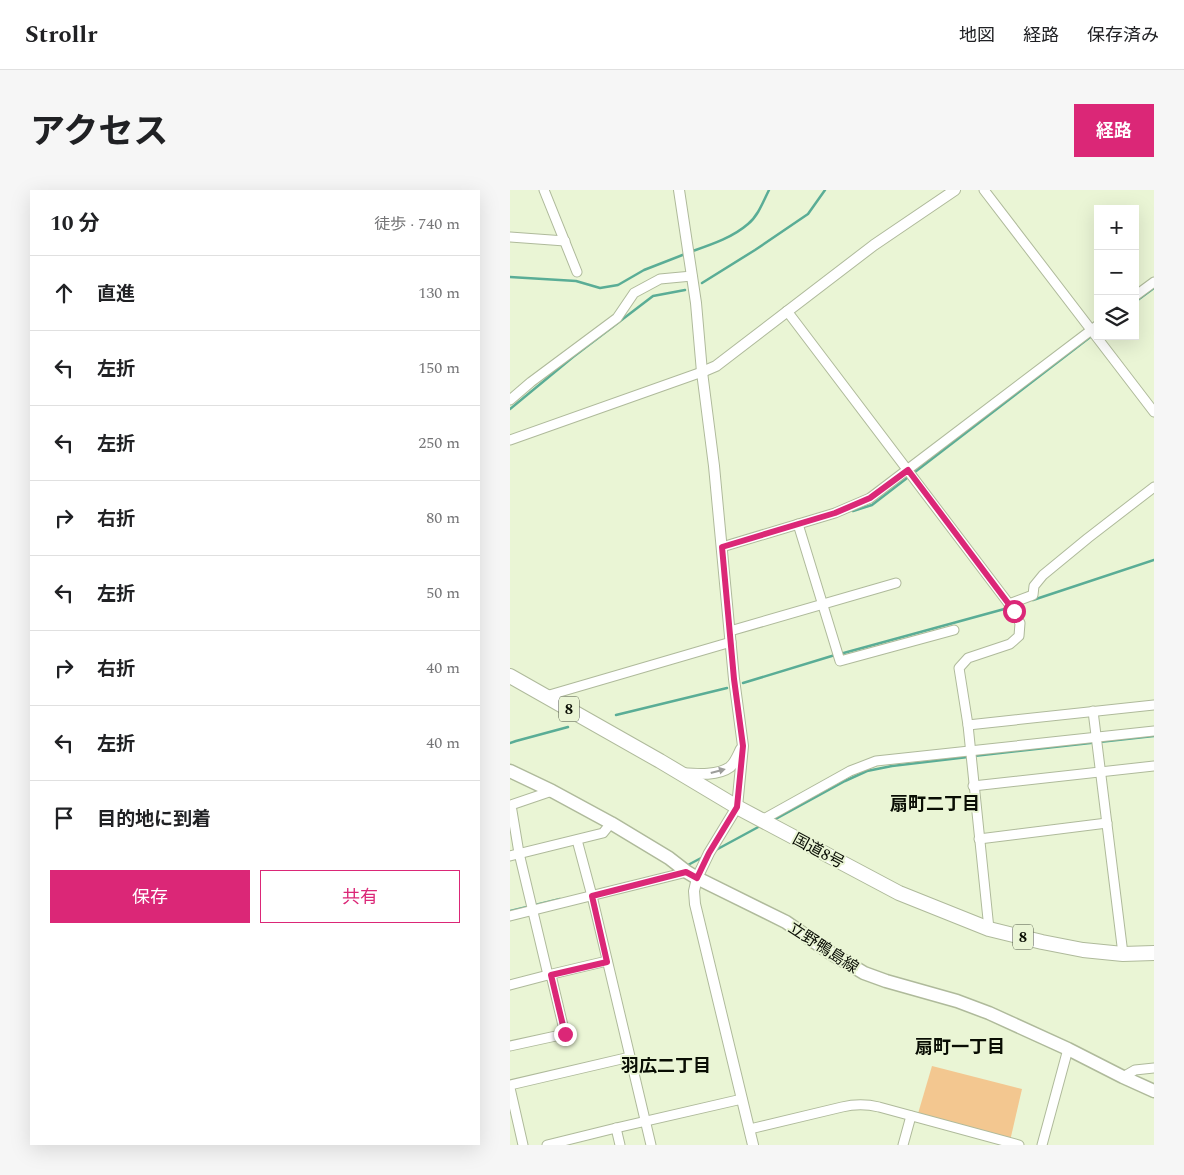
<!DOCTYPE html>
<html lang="ja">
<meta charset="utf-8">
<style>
body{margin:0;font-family:Spectral,"Noto Sans JP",serif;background:#f6f6f6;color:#202124}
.controls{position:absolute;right:15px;top:15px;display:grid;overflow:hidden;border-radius:0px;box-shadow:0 5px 20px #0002}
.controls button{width:45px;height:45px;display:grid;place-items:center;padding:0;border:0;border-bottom:1px solid #e0e0e0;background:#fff;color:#202124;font:25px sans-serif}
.stop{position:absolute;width:15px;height:15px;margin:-11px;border:4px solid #db2777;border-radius:50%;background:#fff}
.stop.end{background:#db2777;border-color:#fff;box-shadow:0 1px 5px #0008}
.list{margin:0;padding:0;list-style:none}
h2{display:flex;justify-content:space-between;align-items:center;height:65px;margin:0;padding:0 20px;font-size:21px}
h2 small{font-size:16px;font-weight:400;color:#757577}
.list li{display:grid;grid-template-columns:32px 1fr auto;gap:15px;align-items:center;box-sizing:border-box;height:75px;padding:0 20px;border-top:1px solid #e0e0e0}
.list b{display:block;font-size:19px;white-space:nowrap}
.list em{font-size:16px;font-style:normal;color:#757577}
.actions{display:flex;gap:10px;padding:15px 20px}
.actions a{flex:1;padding:11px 0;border:1px solid #db2777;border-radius:0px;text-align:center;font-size:18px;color:#db2777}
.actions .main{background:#db2777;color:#fff}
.icon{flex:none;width:28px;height:28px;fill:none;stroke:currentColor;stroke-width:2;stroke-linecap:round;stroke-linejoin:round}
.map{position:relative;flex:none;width:644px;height:955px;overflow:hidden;border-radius:0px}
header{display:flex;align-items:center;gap:30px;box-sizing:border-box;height:70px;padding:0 25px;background:#fff;border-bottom:1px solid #e0e0e0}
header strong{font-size:24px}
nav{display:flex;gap:28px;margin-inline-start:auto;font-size:18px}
.intro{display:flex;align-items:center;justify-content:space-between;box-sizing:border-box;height:120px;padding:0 30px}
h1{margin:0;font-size:35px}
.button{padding:12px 22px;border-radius:0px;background:#db2777;color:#fff;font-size:18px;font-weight:700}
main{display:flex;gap:30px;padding:0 30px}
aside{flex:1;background:#fff;border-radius:0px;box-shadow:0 5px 20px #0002}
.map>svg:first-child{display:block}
.garden{fill:#f3c790}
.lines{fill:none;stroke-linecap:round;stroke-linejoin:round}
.stream{stroke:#5aad96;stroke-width:2.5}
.minor-casing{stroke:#afba9b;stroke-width:11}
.tertiary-casing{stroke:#afba9b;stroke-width:12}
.secondary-casing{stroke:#afba9b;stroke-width:15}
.trunk-casing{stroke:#afba9b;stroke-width:16}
.minor{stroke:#fff;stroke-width:9}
.tertiary{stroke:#fff;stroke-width:10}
.secondary{stroke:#fff;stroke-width:12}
.trunk{stroke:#fff;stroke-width:14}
.oneway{fill:#9d9e9b}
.route{stroke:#db2777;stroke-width:6}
.labels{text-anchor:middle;stroke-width:4;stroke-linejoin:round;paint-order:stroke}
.shield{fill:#eaf5d5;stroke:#4c5343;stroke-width:1}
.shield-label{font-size:15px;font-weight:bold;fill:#090d04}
.street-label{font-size:16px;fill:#090d04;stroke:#eaf5d5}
.neighbourhood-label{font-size:18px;font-weight:bold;fill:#090d04;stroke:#eaf5d5}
</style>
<header>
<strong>Strollr</strong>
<nav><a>地図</a><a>経路</a><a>保存済み</a></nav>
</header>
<div class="intro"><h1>アクセス</h1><a class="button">経路</a></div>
<main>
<aside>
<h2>10 分<small>徒歩 · 740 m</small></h2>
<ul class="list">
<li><svg class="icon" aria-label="ahead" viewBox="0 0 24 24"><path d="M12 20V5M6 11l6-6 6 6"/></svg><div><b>直進</b></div><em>130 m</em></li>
<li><svg class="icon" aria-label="left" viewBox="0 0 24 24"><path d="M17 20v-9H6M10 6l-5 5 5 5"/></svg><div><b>左折</b></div><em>150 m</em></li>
<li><svg class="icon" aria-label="left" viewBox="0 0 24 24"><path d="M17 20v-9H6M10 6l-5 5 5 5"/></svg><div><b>左折</b></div><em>250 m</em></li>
<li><svg class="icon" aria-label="right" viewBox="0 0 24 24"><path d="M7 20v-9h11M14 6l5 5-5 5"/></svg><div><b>右折</b></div><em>80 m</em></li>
<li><svg class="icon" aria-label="left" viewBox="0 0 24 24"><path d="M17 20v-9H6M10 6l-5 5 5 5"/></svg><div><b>左折</b></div><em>50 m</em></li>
<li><svg class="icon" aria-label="right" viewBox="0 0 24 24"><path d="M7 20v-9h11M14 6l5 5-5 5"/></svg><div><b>右折</b></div><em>40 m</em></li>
<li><svg class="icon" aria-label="left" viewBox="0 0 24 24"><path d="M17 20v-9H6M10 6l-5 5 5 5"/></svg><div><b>左折</b></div><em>40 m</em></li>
<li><svg class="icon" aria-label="arrive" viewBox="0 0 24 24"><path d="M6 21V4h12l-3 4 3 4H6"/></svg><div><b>目的地に到着</b></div></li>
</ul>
<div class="actions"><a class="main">保存</a><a>共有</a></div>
</aside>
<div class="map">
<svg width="644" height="955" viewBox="0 0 644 955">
<rect width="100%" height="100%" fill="#eaf5d5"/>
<path class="garden" d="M422 876 512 899 500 951 407 927Z"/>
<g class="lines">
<g class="stream">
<path d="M180 62C200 55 222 48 238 34 248 26 253 12 259 0"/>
<path d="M0 87 66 91 90 98 108 95 134 80 175 64"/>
<path d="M192 93 245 60 298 24 315 0"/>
<path d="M625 112 644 98"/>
<path d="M0 219 63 167 143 106 175 100"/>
<path d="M343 321 362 315 588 141"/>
<path d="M523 410 644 370"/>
<path d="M330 464 498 418"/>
<path d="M233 493 325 465"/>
<path d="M106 525 217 498"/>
<path d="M0 553 6 551 58 537"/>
<path d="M464 566 644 546"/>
<path d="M262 631 335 591 357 581 382 576 458 567"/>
<path d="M204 661 252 635"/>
<path d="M176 676 193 667"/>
<path d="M0 721 50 709"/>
</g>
<g class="minor-casing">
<g id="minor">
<path d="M34 0 67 82"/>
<path d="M474 0 644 222"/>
<path d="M0 47 55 51"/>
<path d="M625 106 644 92"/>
<path d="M277 121 499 414 510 433 509 446 500 454 458 468 449 478 458 535 479 739"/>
<path d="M0 210 21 192 107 128 124 103 150 89 182 86"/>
<path d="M0 250 192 182"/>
<path d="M288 334 330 471 444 440"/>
<path d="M212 357 325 323 360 308 588 135"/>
<path d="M499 414 523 405 524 396 533 385 578 348 644 297"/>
<path d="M220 441 386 393"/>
<path d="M36 506 221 452"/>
<path d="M583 521 613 764"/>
<path d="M458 535 644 515"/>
<path d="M463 596 644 576"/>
<path d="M42 601 1 615 9 663 38 785 97 771"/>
<path d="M252 630 340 581 366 571 644 541"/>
<path d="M469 649 597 633"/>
<path d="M67 650 82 706 141 955"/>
<path d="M0 666 93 643 101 633"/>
<path d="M0 726 177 682"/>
<path d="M0 795 38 785"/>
<path d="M0 856 55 844 41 785"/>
<path d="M613 887 625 880 644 878"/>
<path d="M0 895 120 867"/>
<path d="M0 898 13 955"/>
<path d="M106 938 110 955"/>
<path d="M240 939 332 917C345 914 356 914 369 917L509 955"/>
<path d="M37 955 106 938 232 909"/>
<path d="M393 955 401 926"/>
<path d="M532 955 558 859"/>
</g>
</g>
<g class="tertiary-casing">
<g id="tertiary">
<path d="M169 0 186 113 192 182 204 276 224 489 233 556 227 617 199 663 187 688 184 701 185 714 243 955"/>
<path d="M192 182 206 176 364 55 445 0"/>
<path d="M171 583C186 584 208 586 220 577 225 573 228 565 231 559"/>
</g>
</g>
<g class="secondary-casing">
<path id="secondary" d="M0 581 42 601 101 633 159 668 177 682 187 688 276 732 319 762 354 783 376 791 447 811 479 823 558 859 613 887 644 901"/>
</g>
<g class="trunk-casing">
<path id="trunk" d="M0 486 150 571 227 617 389 703 479 739 532 752 573 760 613 764 644 763"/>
</g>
<use href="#minor" class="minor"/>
<use href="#tertiary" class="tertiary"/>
<use href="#secondary" class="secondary"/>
<use href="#trunk" class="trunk"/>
</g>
<defs><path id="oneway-solid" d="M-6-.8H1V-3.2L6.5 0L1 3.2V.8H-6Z" transform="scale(1.25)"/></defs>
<use class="oneway" href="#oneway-solid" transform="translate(208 581) rotate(-15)"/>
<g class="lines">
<path class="route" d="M55 844 41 785 97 772 82 706 176 682 187 688 199 663 227 617 233 556 224 489 212 357 325 323 360 308 398 280 504 421"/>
</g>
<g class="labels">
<g class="shield">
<rect x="49" y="506.5" width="20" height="25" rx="4"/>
<rect x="503" y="734.5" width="20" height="25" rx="4"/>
</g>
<g class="shield-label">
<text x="59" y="524">8</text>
<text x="513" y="752">8</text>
</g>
<g class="street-label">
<text transform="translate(309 660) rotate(28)" y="6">国道8号</text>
<text transform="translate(314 757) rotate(33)" y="6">立野鴨島線</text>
</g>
<g class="neighbourhood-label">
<text x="425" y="620">扇町二丁目</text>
<text x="450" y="863">扇町一丁目</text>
<text x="156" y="882">羽広二丁目</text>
</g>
</g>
</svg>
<div class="controls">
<button>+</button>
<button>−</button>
<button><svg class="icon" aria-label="layers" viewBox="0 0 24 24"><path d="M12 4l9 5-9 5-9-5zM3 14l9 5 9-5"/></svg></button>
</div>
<div class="stop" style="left:504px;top:421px"></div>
<div class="stop end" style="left:55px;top:844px"></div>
</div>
</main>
